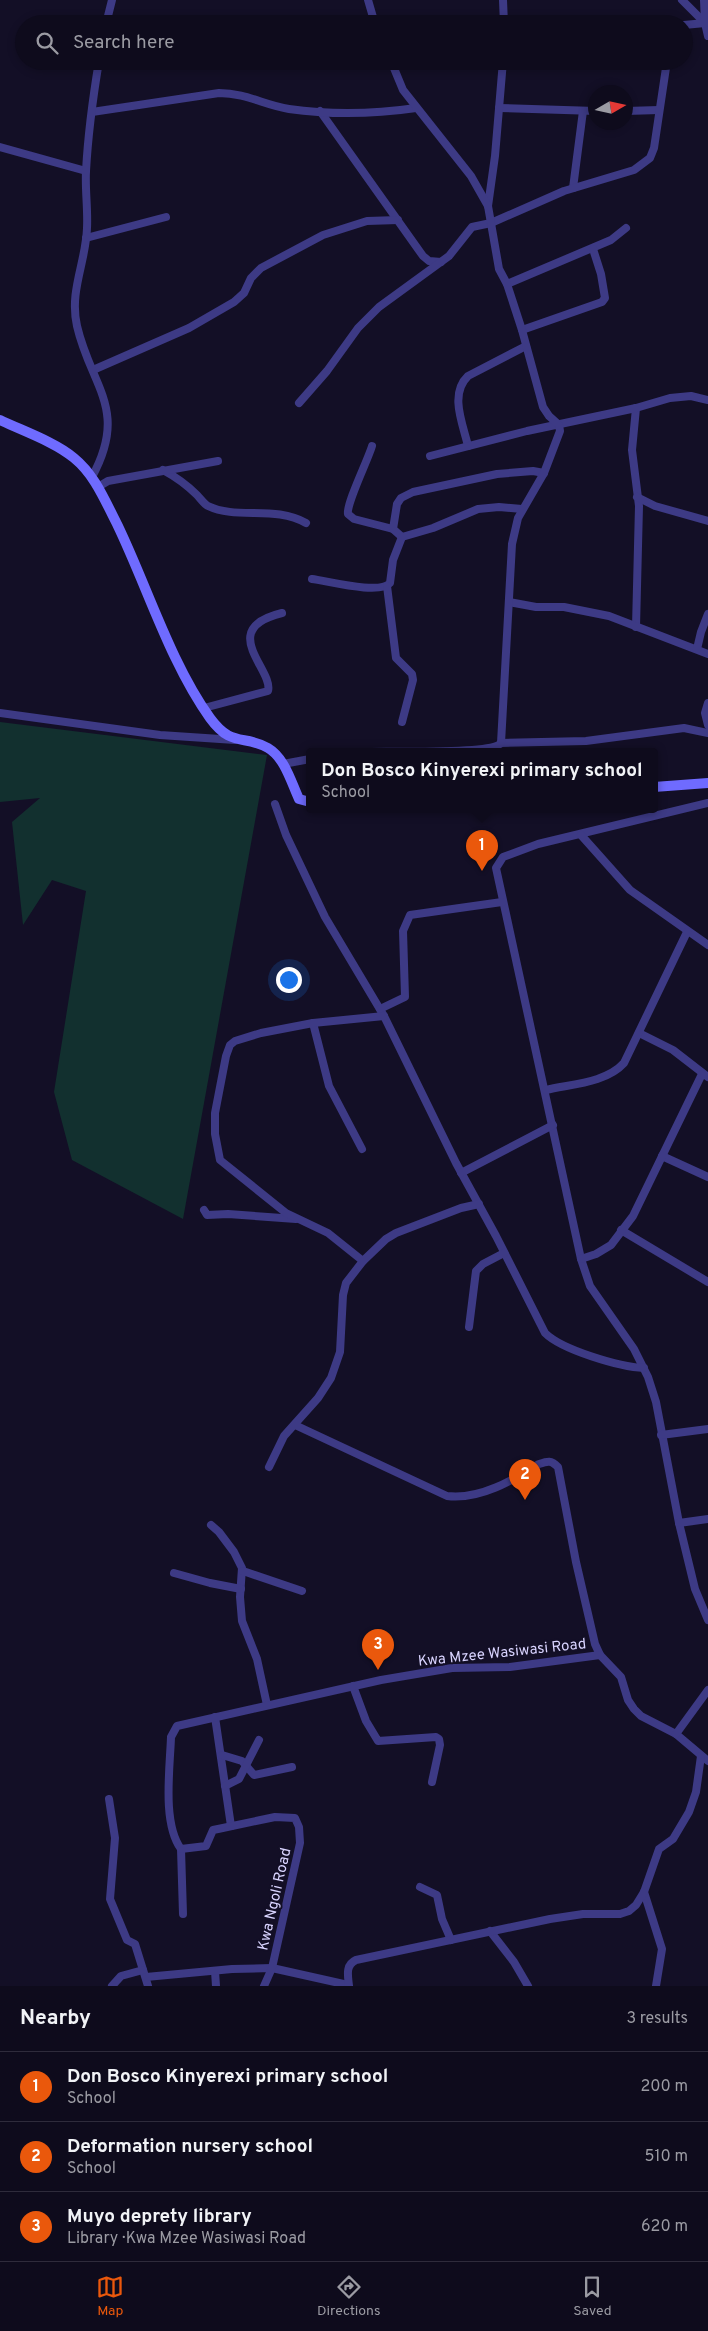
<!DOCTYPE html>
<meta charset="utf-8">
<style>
body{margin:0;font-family:Overpass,sans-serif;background:#171425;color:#f1f3f6}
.compass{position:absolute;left:588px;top:85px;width:45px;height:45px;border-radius:50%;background:#0e0b1c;box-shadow:0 2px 8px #0003;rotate:81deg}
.you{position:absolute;left:288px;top:979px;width:18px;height:18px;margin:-12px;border:4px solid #fff;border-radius:50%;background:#1a73e8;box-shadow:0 0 0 8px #1a73e833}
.badge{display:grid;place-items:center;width:32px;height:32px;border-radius:50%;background:#ea580c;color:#fff;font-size:16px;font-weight:700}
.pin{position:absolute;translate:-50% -41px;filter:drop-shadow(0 1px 2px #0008)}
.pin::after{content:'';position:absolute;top:26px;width:18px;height:15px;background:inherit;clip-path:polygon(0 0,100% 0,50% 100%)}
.popup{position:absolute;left:306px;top:748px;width:352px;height:65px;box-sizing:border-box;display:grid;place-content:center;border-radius:5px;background:#0e0b1c;filter:drop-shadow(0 1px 4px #0005);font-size:16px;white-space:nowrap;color:#9b9ba3}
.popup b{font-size:19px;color:#f1f3f6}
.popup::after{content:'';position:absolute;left:50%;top:100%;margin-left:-10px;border:10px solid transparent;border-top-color:#0e0b1c}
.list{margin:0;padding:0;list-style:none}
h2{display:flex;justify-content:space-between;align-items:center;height:65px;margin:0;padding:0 20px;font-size:21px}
h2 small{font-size:16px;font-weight:400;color:#9b9ba3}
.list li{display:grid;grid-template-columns:32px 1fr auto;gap:15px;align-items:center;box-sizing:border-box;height:70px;padding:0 20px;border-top:1px solid #2e2b3b}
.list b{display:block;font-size:19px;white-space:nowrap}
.list p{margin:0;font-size:16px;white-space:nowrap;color:#9b9ba3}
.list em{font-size:16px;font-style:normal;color:#9b9ba3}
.icon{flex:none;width:28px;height:28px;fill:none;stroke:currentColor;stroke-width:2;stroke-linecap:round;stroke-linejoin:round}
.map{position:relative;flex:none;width:708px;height:1986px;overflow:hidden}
.search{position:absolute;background:#0e0b1c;box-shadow:0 2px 8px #0003;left:15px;right:15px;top:15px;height:55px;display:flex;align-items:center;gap:12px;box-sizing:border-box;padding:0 18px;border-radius:28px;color:#9b9ba3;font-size:19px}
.sheet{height:275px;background:#0e0b1c}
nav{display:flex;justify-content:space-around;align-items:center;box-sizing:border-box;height:70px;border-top:1px solid #2e2b3b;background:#0e0b1c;font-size:14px;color:#9b9ba3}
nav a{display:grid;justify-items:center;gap:2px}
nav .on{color:#ea580c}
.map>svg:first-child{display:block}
.green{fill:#12302f}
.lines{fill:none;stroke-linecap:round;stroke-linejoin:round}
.street{stroke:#3d3a85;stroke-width:8}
.secondary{stroke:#6f6bff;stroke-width:10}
.labels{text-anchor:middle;stroke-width:4;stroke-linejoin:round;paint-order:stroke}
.street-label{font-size:15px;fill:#d9d4ff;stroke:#130f26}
</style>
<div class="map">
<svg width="708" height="1986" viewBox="0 0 708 1986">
<rect width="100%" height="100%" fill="#130f26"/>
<path class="green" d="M0 722 267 755 183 1219 72 1160 54 1092 86 891 52 880 23 925 12 822 40 798 0 802Z"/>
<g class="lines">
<g class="street">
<path d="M368 0 375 24"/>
<path d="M503 0 504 24"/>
<path d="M682 0 705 23 708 36"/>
<path d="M106 24 112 0"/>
<path d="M684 25 705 23 704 0"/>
<path d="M499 108 596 111"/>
<path d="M320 111 423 256 429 261 441 262"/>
<path d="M626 111 659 110"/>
<path d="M92 112 219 93C246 93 264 105 289 109 331 115 375 114 416 108"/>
<path d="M0 147 86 171"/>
<path d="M573 188 583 111"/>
<path d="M488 206 495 156 503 61"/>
<path d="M86 238 166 217"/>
<path d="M507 284 611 240 626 228"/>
<path d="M522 330 602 302 605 298 601 274 593 249"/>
<path d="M93 370 189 328 234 302 244 293 251 278 261 268 323 235 367 221 398 220"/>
<path d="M299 403 327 371 358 328 379 307 449 256 472 227 491 223 564 191 634 170 650 158 654 148 667 61"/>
<path d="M636 408 632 450 639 506 636 627"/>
<path d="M372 446C368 460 346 504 348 514L354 519 393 529"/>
<path d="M468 446C463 424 449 394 468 376L526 346"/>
<path d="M430 456 527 431 636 408 670 398 691 396 708 400"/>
<path d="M163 470C176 477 187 485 197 495 201 499 204 504 208 506 237 520 275 505 306 523"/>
<path d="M92 477C129 409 91 387 77 326 69 291 86 262 87 228 88 209 85 190 86 171 88 135 93 97 99 61"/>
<path d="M98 487 108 481 218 461"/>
<path d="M637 497 655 506 708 521"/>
<path d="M402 537 393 529 397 504 401 498 413 492 497 474 533 471 544 473"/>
<path d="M312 579C328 581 380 595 390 583L393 560 402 537 433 528 478 509 499 507 522 509"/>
<path d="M387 586 396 658 412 674 413 680 402 722"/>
<path d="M509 602 536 607H564L609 616 708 654"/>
<path d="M697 649 701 632 708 614"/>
<path d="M708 703 705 713 708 725"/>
<path d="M204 708 268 691C274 670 216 629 282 613"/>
<path d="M0 713 160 735 235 740"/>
<path d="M501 743 586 741 684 728 708 733"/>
<path d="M371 752C392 751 492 755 501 743L512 544 518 518 544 473 560 431 559 425 549 416 543 407 522 330 507 284 499 269 488 206 471 176 403 90 391 61"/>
<path d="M283 764 310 759"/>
<path d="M708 803 538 844 503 857 496 868 581 1259 590 1286 634 1349 648 1377 656 1402 679 1523 695 1589 708 1620"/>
<path d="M275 804 286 835 325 917 384 1016 456 1163 496 1236 545 1333C562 1350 620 1367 644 1368"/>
<path d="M581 835 630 890 708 945"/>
<path d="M380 1009 405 997 403 931 410 915 502 902"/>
<path d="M313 1023 329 1086 362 1149"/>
<path d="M639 1033 673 1050 708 1077"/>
<path d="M546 1090C571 1084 606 1083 624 1063L687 932"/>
<path d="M662 1156 708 1177"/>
<path d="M461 1173 553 1125"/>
<path d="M204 1210 207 1215 228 1214 296 1219"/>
<path d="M621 1230 708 1282"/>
<path d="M581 1259 596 1254 611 1245 633 1216 702 1074"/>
<path d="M363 1261 328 1233 286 1213 220 1160 215 1134V1113L226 1056 230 1045 235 1041 261 1033 313 1023 384 1016"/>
<path d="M469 1327 476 1271 483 1264 504 1253"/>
<path d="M295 1425 447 1496C480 1500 513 1480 539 1464 548 1461 551 1460 558 1467L576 1562 595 1644 600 1655 621 1677 628 1700 634 1709 641 1716 676 1734 708 1761"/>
<path d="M661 1435 708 1429"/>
<path d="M269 1467 284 1436 318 1398 331 1378 340 1352 343 1295 346 1283 363 1261 386 1239 396 1233 461 1208 479 1204"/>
<path d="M679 1523 708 1519"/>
<path d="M211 1525 219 1532 234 1552 242 1568 240 1597 242 1621 257 1659 267 1705"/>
<path d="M243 1571 302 1591"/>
<path d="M174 1573 210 1583 241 1589"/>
<path d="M353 1686 366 1721 378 1741 436 1737 439 1739 440 1745 432 1782"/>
<path d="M215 1717 231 1826"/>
<path d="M676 1734 708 1690"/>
<path d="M222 1755 242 1761 254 1775 292 1767"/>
<path d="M225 1786 239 1779 259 1740"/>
<path d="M109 1799 115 1838 110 1899 127 1940 135 1944 148 1986"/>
<path d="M181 1849 183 1914"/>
<path d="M420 1887 437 1895 442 1919 451 1940"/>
<path d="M644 1892 662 1949 656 1986"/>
<path d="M490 1931 514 1962 528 1986"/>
<path d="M215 1971 216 1986"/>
<path d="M146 1977 232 1969 272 1968 348 1985"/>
<path d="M112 1986 121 1976 143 1970"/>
<path d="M264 1986 272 1968 300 1843 299 1827 295 1818 275 1817 218 1829 213 1830 206 1846 181 1849C162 1823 170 1768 171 1737L177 1726 381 1680 452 1668 510 1667 600 1655"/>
<path d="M349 1986C348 1976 345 1965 356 1960L550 1919 583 1914H620L629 1911 636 1905 644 1892 659 1849 673 1839 689 1812 696 1792 701 1756"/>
</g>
<g class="secondary">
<path d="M0 420C23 431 55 442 74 458 95 475 105 501 117 524 147 586 170 662 210 718 232 748 243 734 268 748 285 758 291 782 299 799L310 802"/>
<path d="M654 787 708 783"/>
</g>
</g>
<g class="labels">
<g class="street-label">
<text transform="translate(502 1652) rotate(-6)" y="5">Kwa Mzee Wasiwasi Road</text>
<text transform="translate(274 1899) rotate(-77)" y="5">Kwa Ngoli Road</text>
</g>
</g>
</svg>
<svg class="compass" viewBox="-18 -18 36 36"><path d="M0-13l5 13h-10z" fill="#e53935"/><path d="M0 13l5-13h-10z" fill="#9b9ba3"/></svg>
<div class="you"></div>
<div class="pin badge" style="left:482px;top:871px">1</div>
<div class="popup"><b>Don Bosco Kinyerexi primary school</b>School</div>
<div class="pin badge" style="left:525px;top:1500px">2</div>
<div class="pin badge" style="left:378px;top:1670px">3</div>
<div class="search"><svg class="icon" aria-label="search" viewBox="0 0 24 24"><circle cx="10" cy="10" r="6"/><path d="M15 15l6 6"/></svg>Search here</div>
</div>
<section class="sheet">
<h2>Nearby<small>3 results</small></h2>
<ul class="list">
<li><span class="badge">1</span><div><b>Don Bosco Kinyerexi primary school</b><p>School</p></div><em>200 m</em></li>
<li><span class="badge">2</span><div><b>Deformation nursery school</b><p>School</p></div><em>510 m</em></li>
<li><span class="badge">3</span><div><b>Muyo deprety library</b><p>Library · Kwa Mzee Wasiwasi Road</p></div><em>620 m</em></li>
</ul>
</section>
<nav>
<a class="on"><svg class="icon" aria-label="map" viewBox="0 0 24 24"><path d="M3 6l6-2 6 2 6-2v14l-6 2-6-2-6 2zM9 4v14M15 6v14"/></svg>Map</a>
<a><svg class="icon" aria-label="directions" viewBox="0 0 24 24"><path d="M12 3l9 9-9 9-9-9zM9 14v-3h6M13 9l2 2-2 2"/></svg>Directions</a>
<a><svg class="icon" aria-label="saved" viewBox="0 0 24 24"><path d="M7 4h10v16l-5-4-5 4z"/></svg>Saved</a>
</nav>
